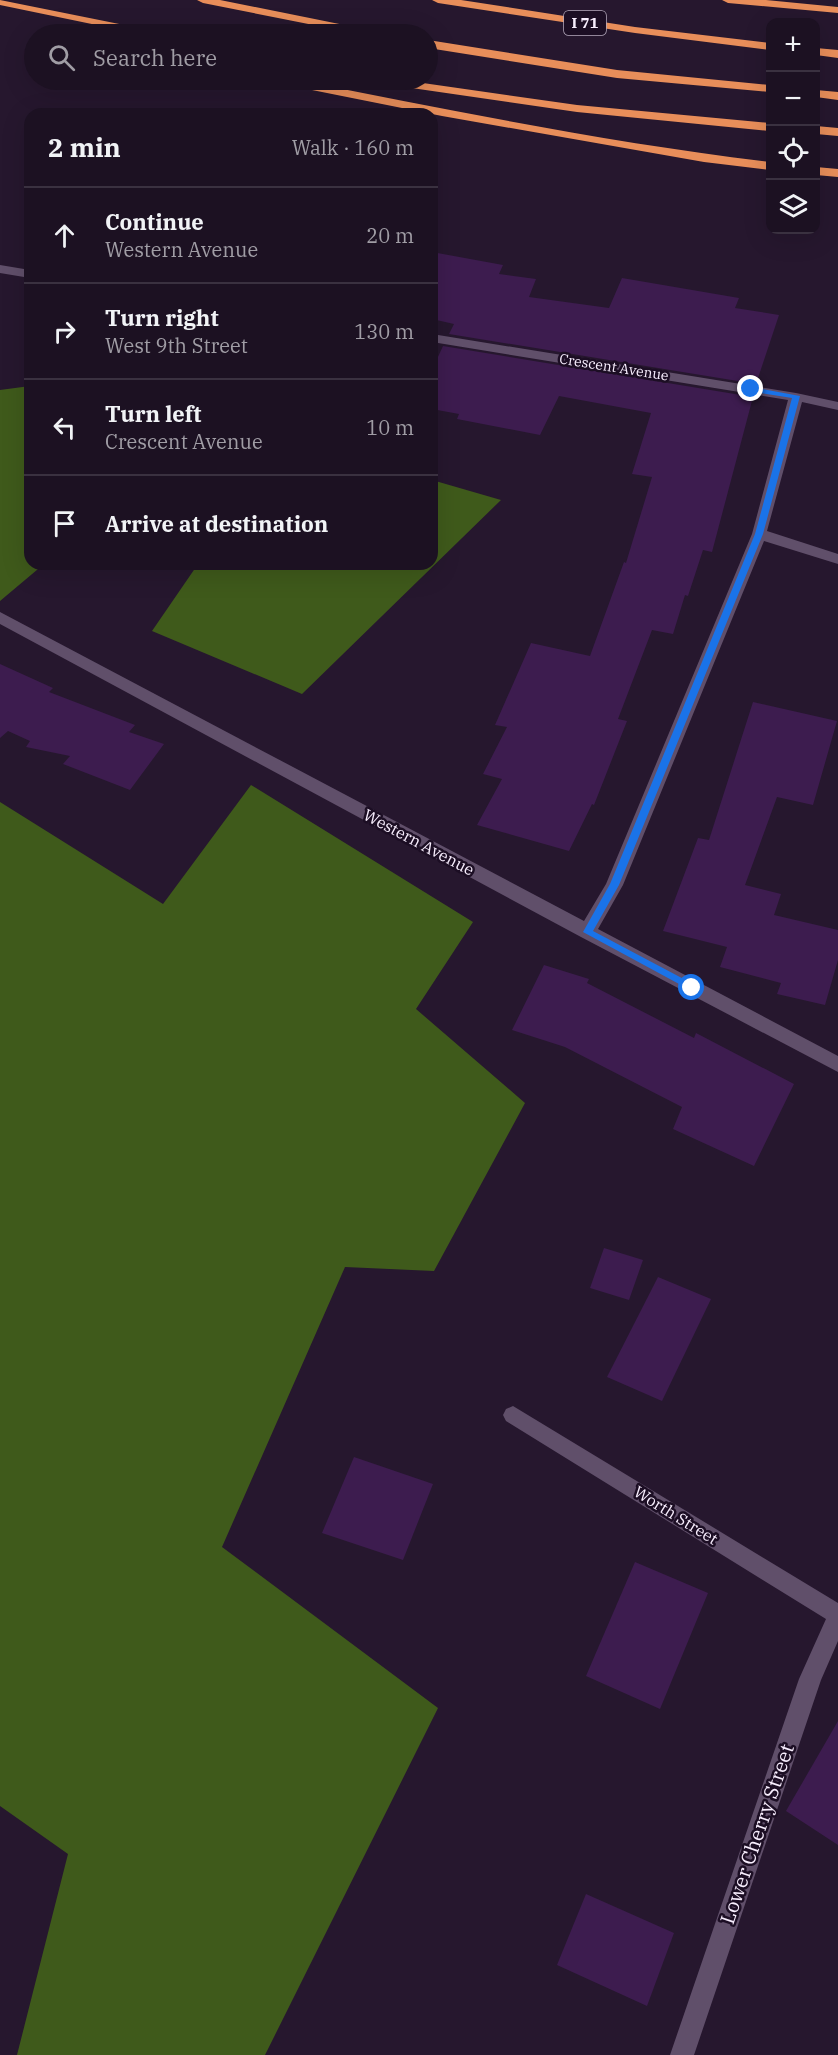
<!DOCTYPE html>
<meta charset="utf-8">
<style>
body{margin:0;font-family:"IBM Plex Serif",serif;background:#291f2f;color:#f1f3f6}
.controls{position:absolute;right:18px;top:18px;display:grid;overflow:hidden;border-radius:12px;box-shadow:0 6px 24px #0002}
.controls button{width:54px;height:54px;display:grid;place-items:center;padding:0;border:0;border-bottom:2px solid #3a3140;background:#1c1122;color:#f1f3f6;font:30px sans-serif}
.stop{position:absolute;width:18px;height:18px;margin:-14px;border:4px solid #1a73e8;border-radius:50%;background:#fff}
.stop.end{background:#1a73e8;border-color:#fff;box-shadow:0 2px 6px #0008}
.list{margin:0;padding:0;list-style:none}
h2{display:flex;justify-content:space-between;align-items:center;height:78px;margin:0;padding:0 24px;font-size:26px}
h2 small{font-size:20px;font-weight:400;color:#a09da5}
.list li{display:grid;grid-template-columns:39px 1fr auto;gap:18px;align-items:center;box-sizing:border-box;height:96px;padding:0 24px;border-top:2px solid #3a3140}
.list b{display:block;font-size:22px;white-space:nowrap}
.list p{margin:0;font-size:20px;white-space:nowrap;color:#a09da5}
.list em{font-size:20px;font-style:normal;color:#a09da5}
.icon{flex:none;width:33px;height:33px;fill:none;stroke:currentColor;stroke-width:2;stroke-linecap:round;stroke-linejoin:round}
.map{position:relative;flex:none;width:838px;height:2055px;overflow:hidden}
.search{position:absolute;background:#1c1122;box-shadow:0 6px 24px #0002;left:24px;top:24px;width:414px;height:66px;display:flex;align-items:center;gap:15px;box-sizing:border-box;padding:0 21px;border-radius:33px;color:#a09da5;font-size:22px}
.panel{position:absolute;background:#1c1122;box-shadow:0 6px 24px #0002;left:24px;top:108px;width:414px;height:462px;border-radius:18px}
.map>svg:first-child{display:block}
.forest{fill:#3f5a1b}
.building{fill:#3d1c4f}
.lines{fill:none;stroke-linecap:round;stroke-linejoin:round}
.minor{fill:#604f6a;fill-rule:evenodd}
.highway{fill:#e88e5a;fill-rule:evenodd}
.route{fill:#1a73e8}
.labels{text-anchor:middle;stroke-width:5;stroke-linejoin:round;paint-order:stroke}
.far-street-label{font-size:14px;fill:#f8eefe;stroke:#1c0e24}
.shield{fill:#1c0e24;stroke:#b6abbd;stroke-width:1.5}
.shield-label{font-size:15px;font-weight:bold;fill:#f8eefe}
.street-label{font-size:16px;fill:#f8eefe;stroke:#1c0e24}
.near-street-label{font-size:20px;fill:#f8eefe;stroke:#1c0e24}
</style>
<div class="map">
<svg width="838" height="2055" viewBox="0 0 838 2055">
<rect width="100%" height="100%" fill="#26172e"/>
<g class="forest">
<path d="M30 386V564H44L0 601V390Z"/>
<path d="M432 480 501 500 302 694 152 631 198 564H432Z"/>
<path d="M251 785 473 922 416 1009 525 1103 434 1271 345 1267 222 1547 438 1708 265 2055H17L68 1854 0 1806V802L163 904Z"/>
</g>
<g class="building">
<path d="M432 252 503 265 499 274 536 279 529 297 609 308 622 278 739 298 735 308 779 315 756 384 449 334 454 324 432 319Z"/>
<path d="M443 346 753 397 712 552 703 550 688 596 685 595 673 634 652 630 618 719 627 721 594 805 592 804 569 851 477 825 502 779 483 774 507 727 495 725 531 643 590 656 624 562 626 563 652 477 632 474 651 413 559 396 540 435 457 419 459 414 432 409V370Z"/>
<path d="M0 664 53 688 49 692 135 725 129 732 164 744 130 790 63 764 70 756 26 747 30 741 8 731 0 738Z"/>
<path d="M753 702 837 721 813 805 777 797 745 885 781 894 774 915 838 930V960L825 1005 777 994 781 983 720 967 727 947 663 931 698 838 709 840Z"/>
<path d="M544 965 589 979 587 983 694 1038 696 1033 794 1084 754 1166 673 1129 682 1107 565 1047 512 1030Z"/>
<path d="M604 1248 643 1260 629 1300 590 1288Z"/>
<path d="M658 1277 711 1299 662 1401 607 1377Z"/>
<path d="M354 1457 433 1484 403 1560 322 1533Z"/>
<path d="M635 1562 708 1593 660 1709 586 1676Z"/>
<path d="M838 1721V1845L786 1811Z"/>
<path d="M586 1894 674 1933 647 2006 557 1965Z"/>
</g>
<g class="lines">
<g class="minor">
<path d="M0 265 30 270V278L0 273Z"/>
<path d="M432 334 796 393 838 402V410L802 402 767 531 838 554V564L764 541 623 885 598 929 838 1056V1072L581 937 0 624V612L584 921 606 884 752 534 788 400 432 342Z"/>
<path d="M513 1406 838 1603V1641L821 1680 694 2055H670L799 1679 826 1619 506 1421 503 1415 506 1409Z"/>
</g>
<g class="highway">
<path d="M0 0 154 31 160 34H140L0 5Z"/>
<path d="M197 0H220L374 31 380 34H359L203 3Z"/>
<path d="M432 0H461L635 27 770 43V50L635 33 438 3Z"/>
<path d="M722 0H766L838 7V13L728 3Z"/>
<path d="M428 40 617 70 770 85V92L617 78 428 48Z"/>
<path d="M816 48 838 50V58L816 55Z"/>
<path d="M276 80H297C454 111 611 143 770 162V170L704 162 442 116 282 84Z"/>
<path d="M378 80H402L577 105 770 123V131L577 112 384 84Z"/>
<path d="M816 90 838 92V100L816 97Z"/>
<path d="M816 126 838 128V136L816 134Z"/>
<path d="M816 167 838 169V177L816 175Z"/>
</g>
</g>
<path class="route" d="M751 387 800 396 763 534 619 885 593 931 695 985 697 988 692 991 583 932 610 884 755 534 792 398 748 391V388Z"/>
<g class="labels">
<g class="far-street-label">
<text transform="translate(614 367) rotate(9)" y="5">Crescent Avenue</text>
</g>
<rect class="shield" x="564" y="11" width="42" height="24" rx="4.5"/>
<g class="shield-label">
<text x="585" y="28">I 71</text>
</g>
<g class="street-label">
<text transform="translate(419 842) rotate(28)" y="6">Western Avenue</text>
<text transform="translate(676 1515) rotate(32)" y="6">Worth Street</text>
</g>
<g class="near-street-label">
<text transform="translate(757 1834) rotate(-71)" y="7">Lower Cherry Street</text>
</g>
</g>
</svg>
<div class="controls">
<button>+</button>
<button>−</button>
<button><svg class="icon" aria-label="locate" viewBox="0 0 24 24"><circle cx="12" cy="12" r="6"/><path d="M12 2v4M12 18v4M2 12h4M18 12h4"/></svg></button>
<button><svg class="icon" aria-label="layers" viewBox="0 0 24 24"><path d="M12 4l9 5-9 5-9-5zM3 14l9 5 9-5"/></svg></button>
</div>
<div class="stop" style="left:692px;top:988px"></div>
<div class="stop end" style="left:751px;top:389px"></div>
<div class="search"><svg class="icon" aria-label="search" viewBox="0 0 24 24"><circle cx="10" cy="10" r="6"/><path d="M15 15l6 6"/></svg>Search here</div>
<section class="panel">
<h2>2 min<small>Walk · 160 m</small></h2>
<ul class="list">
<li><svg class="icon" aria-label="ahead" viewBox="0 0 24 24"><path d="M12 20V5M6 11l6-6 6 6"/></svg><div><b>Continue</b><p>Western Avenue</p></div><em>20 m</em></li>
<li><svg class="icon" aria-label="right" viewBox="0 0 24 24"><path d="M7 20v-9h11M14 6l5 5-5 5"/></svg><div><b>Turn right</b><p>West 9th Street</p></div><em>130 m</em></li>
<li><svg class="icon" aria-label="left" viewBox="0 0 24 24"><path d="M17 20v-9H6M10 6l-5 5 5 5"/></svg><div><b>Turn left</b><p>Crescent Avenue</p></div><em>10 m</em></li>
<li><svg class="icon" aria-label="arrive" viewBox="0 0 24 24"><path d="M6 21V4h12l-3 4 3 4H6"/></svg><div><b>Arrive at destination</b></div></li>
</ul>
</section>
</div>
